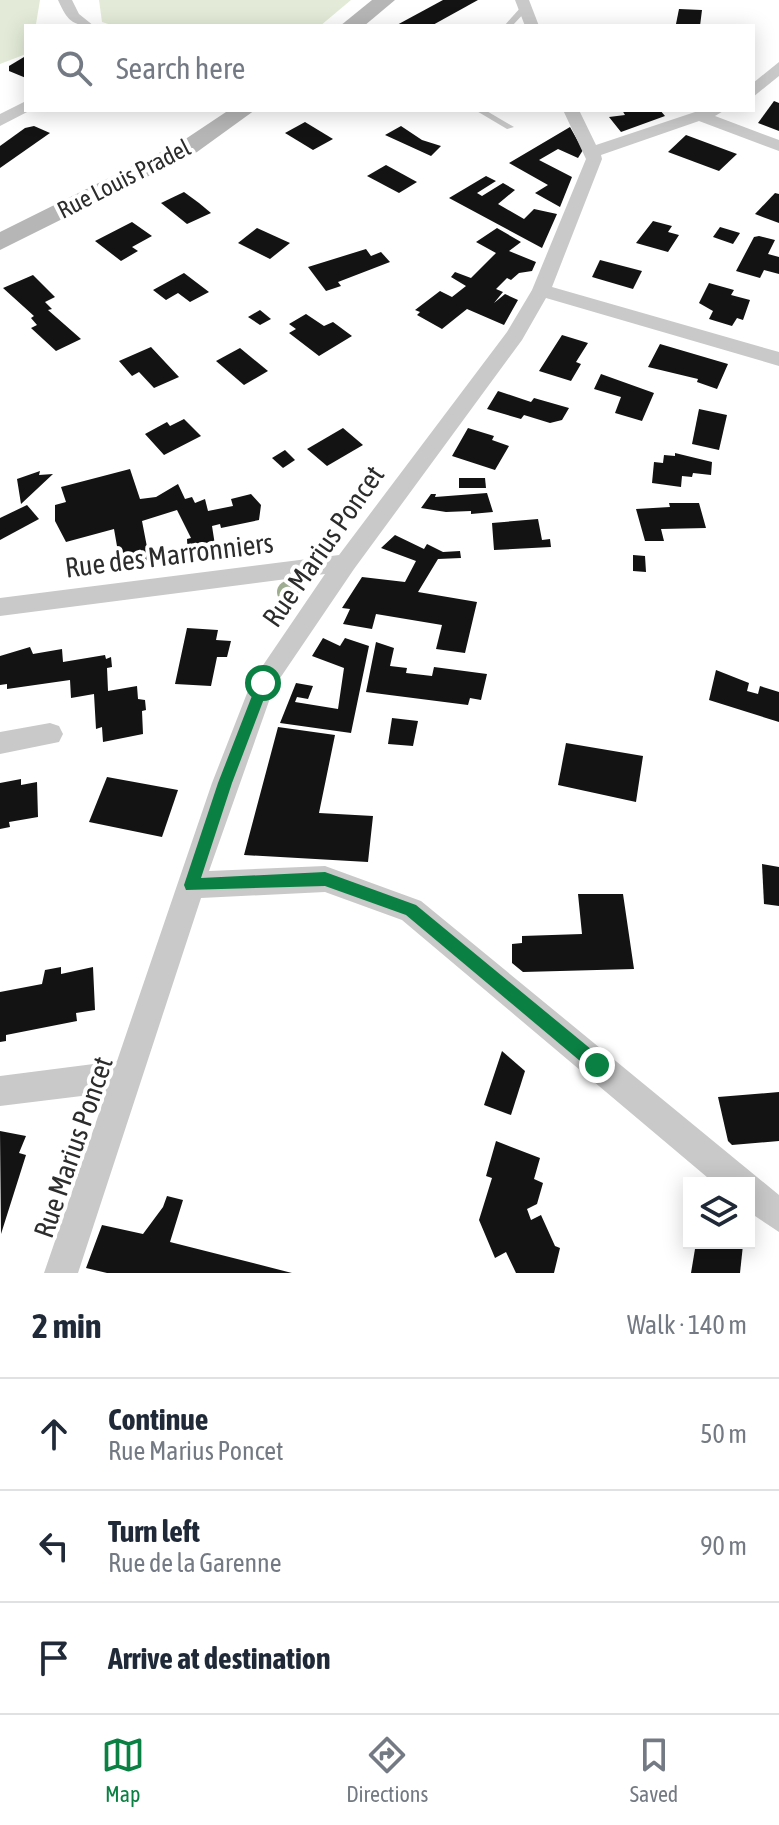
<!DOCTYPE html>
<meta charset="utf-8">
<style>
body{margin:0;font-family:"Asap Condensed",sans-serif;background:#f6f6f7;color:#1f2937}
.controls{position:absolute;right:24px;bottom:24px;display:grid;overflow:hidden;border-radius:0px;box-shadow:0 4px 20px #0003}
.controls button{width:72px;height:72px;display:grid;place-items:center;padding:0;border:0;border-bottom:2px solid #e0e1e3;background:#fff;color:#1f2937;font:40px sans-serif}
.stop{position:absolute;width:24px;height:24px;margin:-18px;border:6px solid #0b8043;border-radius:50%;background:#fff}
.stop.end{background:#0b8043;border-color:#fff;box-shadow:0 2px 8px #0008}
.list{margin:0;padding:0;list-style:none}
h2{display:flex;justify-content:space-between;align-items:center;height:104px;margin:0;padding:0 32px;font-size:34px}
h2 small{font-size:26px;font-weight:400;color:#747a83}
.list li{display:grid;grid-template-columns:52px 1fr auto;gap:24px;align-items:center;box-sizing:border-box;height:112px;padding:0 32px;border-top:2px solid #e0e1e3}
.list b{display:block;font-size:30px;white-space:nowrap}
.list p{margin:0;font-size:26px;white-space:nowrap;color:#747a83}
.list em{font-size:26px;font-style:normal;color:#747a83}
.icon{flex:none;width:44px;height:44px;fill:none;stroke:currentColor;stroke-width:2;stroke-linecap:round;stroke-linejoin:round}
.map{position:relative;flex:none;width:779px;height:1273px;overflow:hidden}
.search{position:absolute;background:#fff;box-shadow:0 4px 20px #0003;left:24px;right:24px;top:24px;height:88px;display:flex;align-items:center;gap:20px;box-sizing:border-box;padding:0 28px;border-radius:0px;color:#747a83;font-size:30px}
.sheet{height:440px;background:#fff}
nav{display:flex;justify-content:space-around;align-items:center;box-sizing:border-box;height:112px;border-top:2px solid #e0e1e3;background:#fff;font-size:22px;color:#747a83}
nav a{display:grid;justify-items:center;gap:4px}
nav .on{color:#0b8043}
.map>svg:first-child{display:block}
.green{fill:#e3ebd8}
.building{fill:#131313}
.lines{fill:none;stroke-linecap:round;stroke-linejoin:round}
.service{fill:#c9c9c9;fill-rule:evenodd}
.minor{fill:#c9c9c9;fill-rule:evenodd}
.secondary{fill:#b6b6b6;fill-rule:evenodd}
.tree{fill:#9fad91}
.route{fill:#0b8043}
.labels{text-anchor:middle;stroke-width:8;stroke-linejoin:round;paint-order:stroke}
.far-street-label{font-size:24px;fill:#2c2c2c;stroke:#fff}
.street-label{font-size:28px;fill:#2c2c2c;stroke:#fff}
</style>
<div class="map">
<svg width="779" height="1273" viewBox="0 0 779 1273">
<rect width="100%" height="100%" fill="#fff"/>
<g class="green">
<path d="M0 0H40L36 24 43 26H26V54L0 64Z"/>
<path d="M99 0H351L320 26H115L102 22Z"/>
</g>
<g class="building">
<path d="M443 0H478L431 26H395Z"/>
<path d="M679 9 702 10 700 26 676 24Z"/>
<path d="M24 57 26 58V78L9 71V66Z"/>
<path d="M774 101 779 103V131L758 123Z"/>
<path d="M622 110H660L665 116 621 132 609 117 625 115Z"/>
<path d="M305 122 333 139 313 150 285 133Z"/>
<path d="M34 126 50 133 0 168V146L25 128Z"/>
<path d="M401 126 422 140 441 146 431 156 385 135Z"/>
<path d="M570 127 583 150 578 158 558 149 539 160 572 177 560 207 535 193 548 185 509 163Z"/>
<path d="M686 135 737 154 719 171 668 152Z"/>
<path d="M386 165 417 182 399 193 367 176Z"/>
<path d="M486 176 496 181 477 193 482 196 503 183 515 190 498 204 524 219 534 209 557 214 542 248 449 198Z"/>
<path d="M184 192 199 203 211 213 187 224 161 203Z"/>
<path d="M775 193 779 194V223L755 214Z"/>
<path d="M653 221 672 226 668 232 679 235 668 252 636 243Z"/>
<path d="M132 222 152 236 132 247 138 251 121 261 95 241Z"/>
<path d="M720 227 740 233 733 244 713 237Z"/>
<path d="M257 228 290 243 270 259 238 243Z"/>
<path d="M497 228 521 242 509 251 536 262 532 271 519 273 511 280 507 278 496 289 503 292 494 303 505 294 518 300 504 325 467 309 442 329 417 315 420 312 415 310 440 291 452 297 466 286 451 277 455 272 471 278 496 253 476 242Z"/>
<path d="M759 236 775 240 768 254 779 257V274L764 270 760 278 736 271 754 237Z"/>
<path d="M366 249 371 256 381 252 390 262 338 282 341 286 326 291 308 267Z"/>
<path d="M600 260 642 271 633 289 592 277Z"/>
<path d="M184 273 209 292 190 302 178 293 166 300 153 290Z"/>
<path d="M33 275 55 297 45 302 52 309 48 310 81 339 56 351 31 328 37 325 31 318 34 316 3 288Z"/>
<path d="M709 283 734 290 731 295 750 300 743 320 737 318 732 326 709 319 713 311 699 303Z"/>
<path d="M260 310 271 319 260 325 248 317Z"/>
<path d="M306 314 324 326 333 322 352 336 319 356 289 333 296 329 289 324Z"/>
<path d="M562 335 588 343 576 362 581 364 571 381 539 371Z"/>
<path d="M660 344 728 364 717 389 697 382 698 379 648 367Z"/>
<path d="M151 347 179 377 154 388 139 372 132 376 119 361Z"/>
<path d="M240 348 268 371 244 385 216 361Z"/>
<path d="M601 374 654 393 642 421 615 413 621 397 594 389Z"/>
<path d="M498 391 531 402 534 398 569 408 562 420 550 423 524 415 521 419 487 409Z"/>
<path d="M699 409 727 415 719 450 692 444Z"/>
<path d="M184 419 201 436 164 455 145 434 167 422 170 426Z"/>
<path d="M343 428 363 445 327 466 307 449Z"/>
<path d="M468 428 494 436 492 440 509 446 495 470 452 456Z"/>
<path d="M285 450 295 460 283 468 272 458Z"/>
<path d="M675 453 712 462 711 475 693 473 692 477 682 476 681 487 652 483 654 462 663 463 664 455 675 456Z"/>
<path d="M130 469 140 499 156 497 178 484 185 499 192 497 195 503 205 499 208 511 233 506 231 499 251 494 261 505 259 520 221 528 220 524 212 526 217 558 188 560 187 539 191 538 177 510 142 521 147 547 155 546 159 563 121 569 114 529 66 542 55 521V505L66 502 61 487Z"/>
<path d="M40 471 39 475 53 474 21 504 17 479Z"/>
<path d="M459 478H485L486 488H459Z"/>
<path d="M487 493 493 512 471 514V511L446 512 421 508 431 494H436L435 497Z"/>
<path d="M669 503H699L706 528 661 529 664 541H645L636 509 670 507Z"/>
<path d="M27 505 39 519 0 540V518Z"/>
<path d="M538 519 542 540 550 539 551 547 494 550 492 523Z"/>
<path d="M395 535 424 549 427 544 443 552 460 551 461 558 438 559 418 592 477 602 465 653 436 649 442 625 376 614 372 629 343 624 350 609 342 608 362 577 405 582 416 561 381 548Z"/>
<path d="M633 555 645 556 646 572 633 571Z"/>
<path d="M187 628 218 630 216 640 231 641 227 657H217L211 686 175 684Z"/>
<path d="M323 638 340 646 345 638 369 646 351 733 280 723 296 683 313 686 308 699 297 697 295 702 338 709 344 668 312 656Z"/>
<path d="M376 642 394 648 390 666 407 668 406 673 432 676 434 667 487 674 481 700 470 698 468 705 366 692Z"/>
<path d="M30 647 33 654 62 649 63 662 105 655 106 659 111 657 112 667 107 668 108 691 137 686 138 699 145 700 146 710 142 711 143 734 103 742 102 727 96 729 94 694 71 698 70 680 7 689V684L0 685V656Z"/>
<path d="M716 670 749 683 747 691 758 694 760 686 779 692V722L709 700Z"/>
<path d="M392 718 418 721 413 746 388 744Z"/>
<path d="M278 727 335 735 319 813 373 816 368 862 244 855Z"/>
<path d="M566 743 643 756 636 802 558 785Z"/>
<path d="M107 777 178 790 162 837 89 822Z"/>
<path d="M21 779V785L37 782 38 817 9 822 10 827 0 829V783Z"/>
<path d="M762 864 779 867V906L764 904Z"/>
<path d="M578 894H623L634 969 523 972 512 963V944L522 943V936L582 934Z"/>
<path d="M61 967V974L93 967 95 1010 76 1013 77 1021 6 1035V1041L0 1042V992L42 984 45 970Z"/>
<path d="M502 1051 525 1071 511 1115 484 1105Z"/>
<path d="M779 1092V1141L732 1145 728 1141 718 1097Z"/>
<path d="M0 1131 26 1136 19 1153 26 1155 1 1234Z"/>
<path d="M496 1141 540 1158 534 1179 543 1183 537 1204 527 1209 531 1220 541 1215 555 1246 560 1248 554 1273H516L506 1252 495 1258 479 1220 492 1178 486 1176Z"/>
<path d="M167 1196 183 1200 170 1242 292 1273H107L86 1268 102 1225 143 1234 163 1207Z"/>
<path d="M696 1243 743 1245 740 1273H691Z"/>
</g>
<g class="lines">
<g class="service">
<path d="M521 7 528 9 512 26H504Z"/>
<path d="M475 110H485L514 127 507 129Z"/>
</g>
<g class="minor">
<path d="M58 0H72L79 14 94 26C72 26 67 20 58 0Z"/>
<path d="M515 0H529L539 26H525Z"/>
<path d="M779 62V76L753 97V83Z"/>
<path d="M26 101V110H31L0 126V114Z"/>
<path d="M563 110H579L596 145 701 110H725L715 116 779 140V151L699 121 601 155 602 159 552 287 779 352V366L546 298 522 340 354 569 274 687 209 871 325 866 421 901 779 1195V1232L749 1212V1183H714L402 920 325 892 201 898 78 1273H44L106 1093 0 1106V1076L117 1061 212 783 251 683 325 574 0 616V598L339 555 507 332 532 290 586 159Z"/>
<path d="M50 723 59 726 63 734 59 742 0 754V732Z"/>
</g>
<g class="secondary">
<path d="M372 0H395L364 26H340Z"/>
<path d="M229 110H255L197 152 0 250V232L181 142Z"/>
</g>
</g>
<circle class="tree" cx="288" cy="592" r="11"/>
<path class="route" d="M263 678 270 683 232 783 201 878 325 872 416 905 603 1059V1071H592L406 915 325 886 186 890 184 885 218 783 257 683Z"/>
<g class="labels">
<g class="far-street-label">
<text transform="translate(124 179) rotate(-27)" y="8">Rue Louis Pradel</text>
</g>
<g class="street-label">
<text transform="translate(323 546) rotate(-55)" y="10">Rue Marius Poncet</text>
<text transform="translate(169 555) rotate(-7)" y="10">Rue des Marronniers</text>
<text transform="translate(73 1147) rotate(-71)" y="10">Rue Marius Poncet</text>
</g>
</g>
</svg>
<div class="controls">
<button><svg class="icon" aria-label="layers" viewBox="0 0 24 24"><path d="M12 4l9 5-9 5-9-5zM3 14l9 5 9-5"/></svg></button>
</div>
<div class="stop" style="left:263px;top:683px"></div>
<div class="stop end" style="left:597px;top:1065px"></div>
<div class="search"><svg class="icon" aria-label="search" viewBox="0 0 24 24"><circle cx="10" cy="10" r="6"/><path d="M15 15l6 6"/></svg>Search here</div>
</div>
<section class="sheet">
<h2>2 min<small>Walk · 140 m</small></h2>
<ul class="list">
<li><svg class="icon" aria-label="ahead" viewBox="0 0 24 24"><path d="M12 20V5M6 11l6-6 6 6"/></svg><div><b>Continue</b><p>Rue Marius Poncet</p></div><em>50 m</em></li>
<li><svg class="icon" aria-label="left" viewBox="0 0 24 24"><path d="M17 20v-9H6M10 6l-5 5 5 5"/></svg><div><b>Turn left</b><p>Rue de la Garenne</p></div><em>90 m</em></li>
<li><svg class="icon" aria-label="arrive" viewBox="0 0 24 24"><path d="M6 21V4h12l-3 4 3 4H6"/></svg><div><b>Arrive at destination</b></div></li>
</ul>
</section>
<nav>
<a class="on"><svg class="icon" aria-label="map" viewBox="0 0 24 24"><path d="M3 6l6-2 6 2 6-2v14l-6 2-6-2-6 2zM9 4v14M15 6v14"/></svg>Map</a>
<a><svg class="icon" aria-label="directions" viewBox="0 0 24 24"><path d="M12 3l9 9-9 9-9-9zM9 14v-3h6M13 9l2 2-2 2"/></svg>Directions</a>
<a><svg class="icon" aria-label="saved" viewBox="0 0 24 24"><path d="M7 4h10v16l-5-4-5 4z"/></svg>Saved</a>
</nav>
